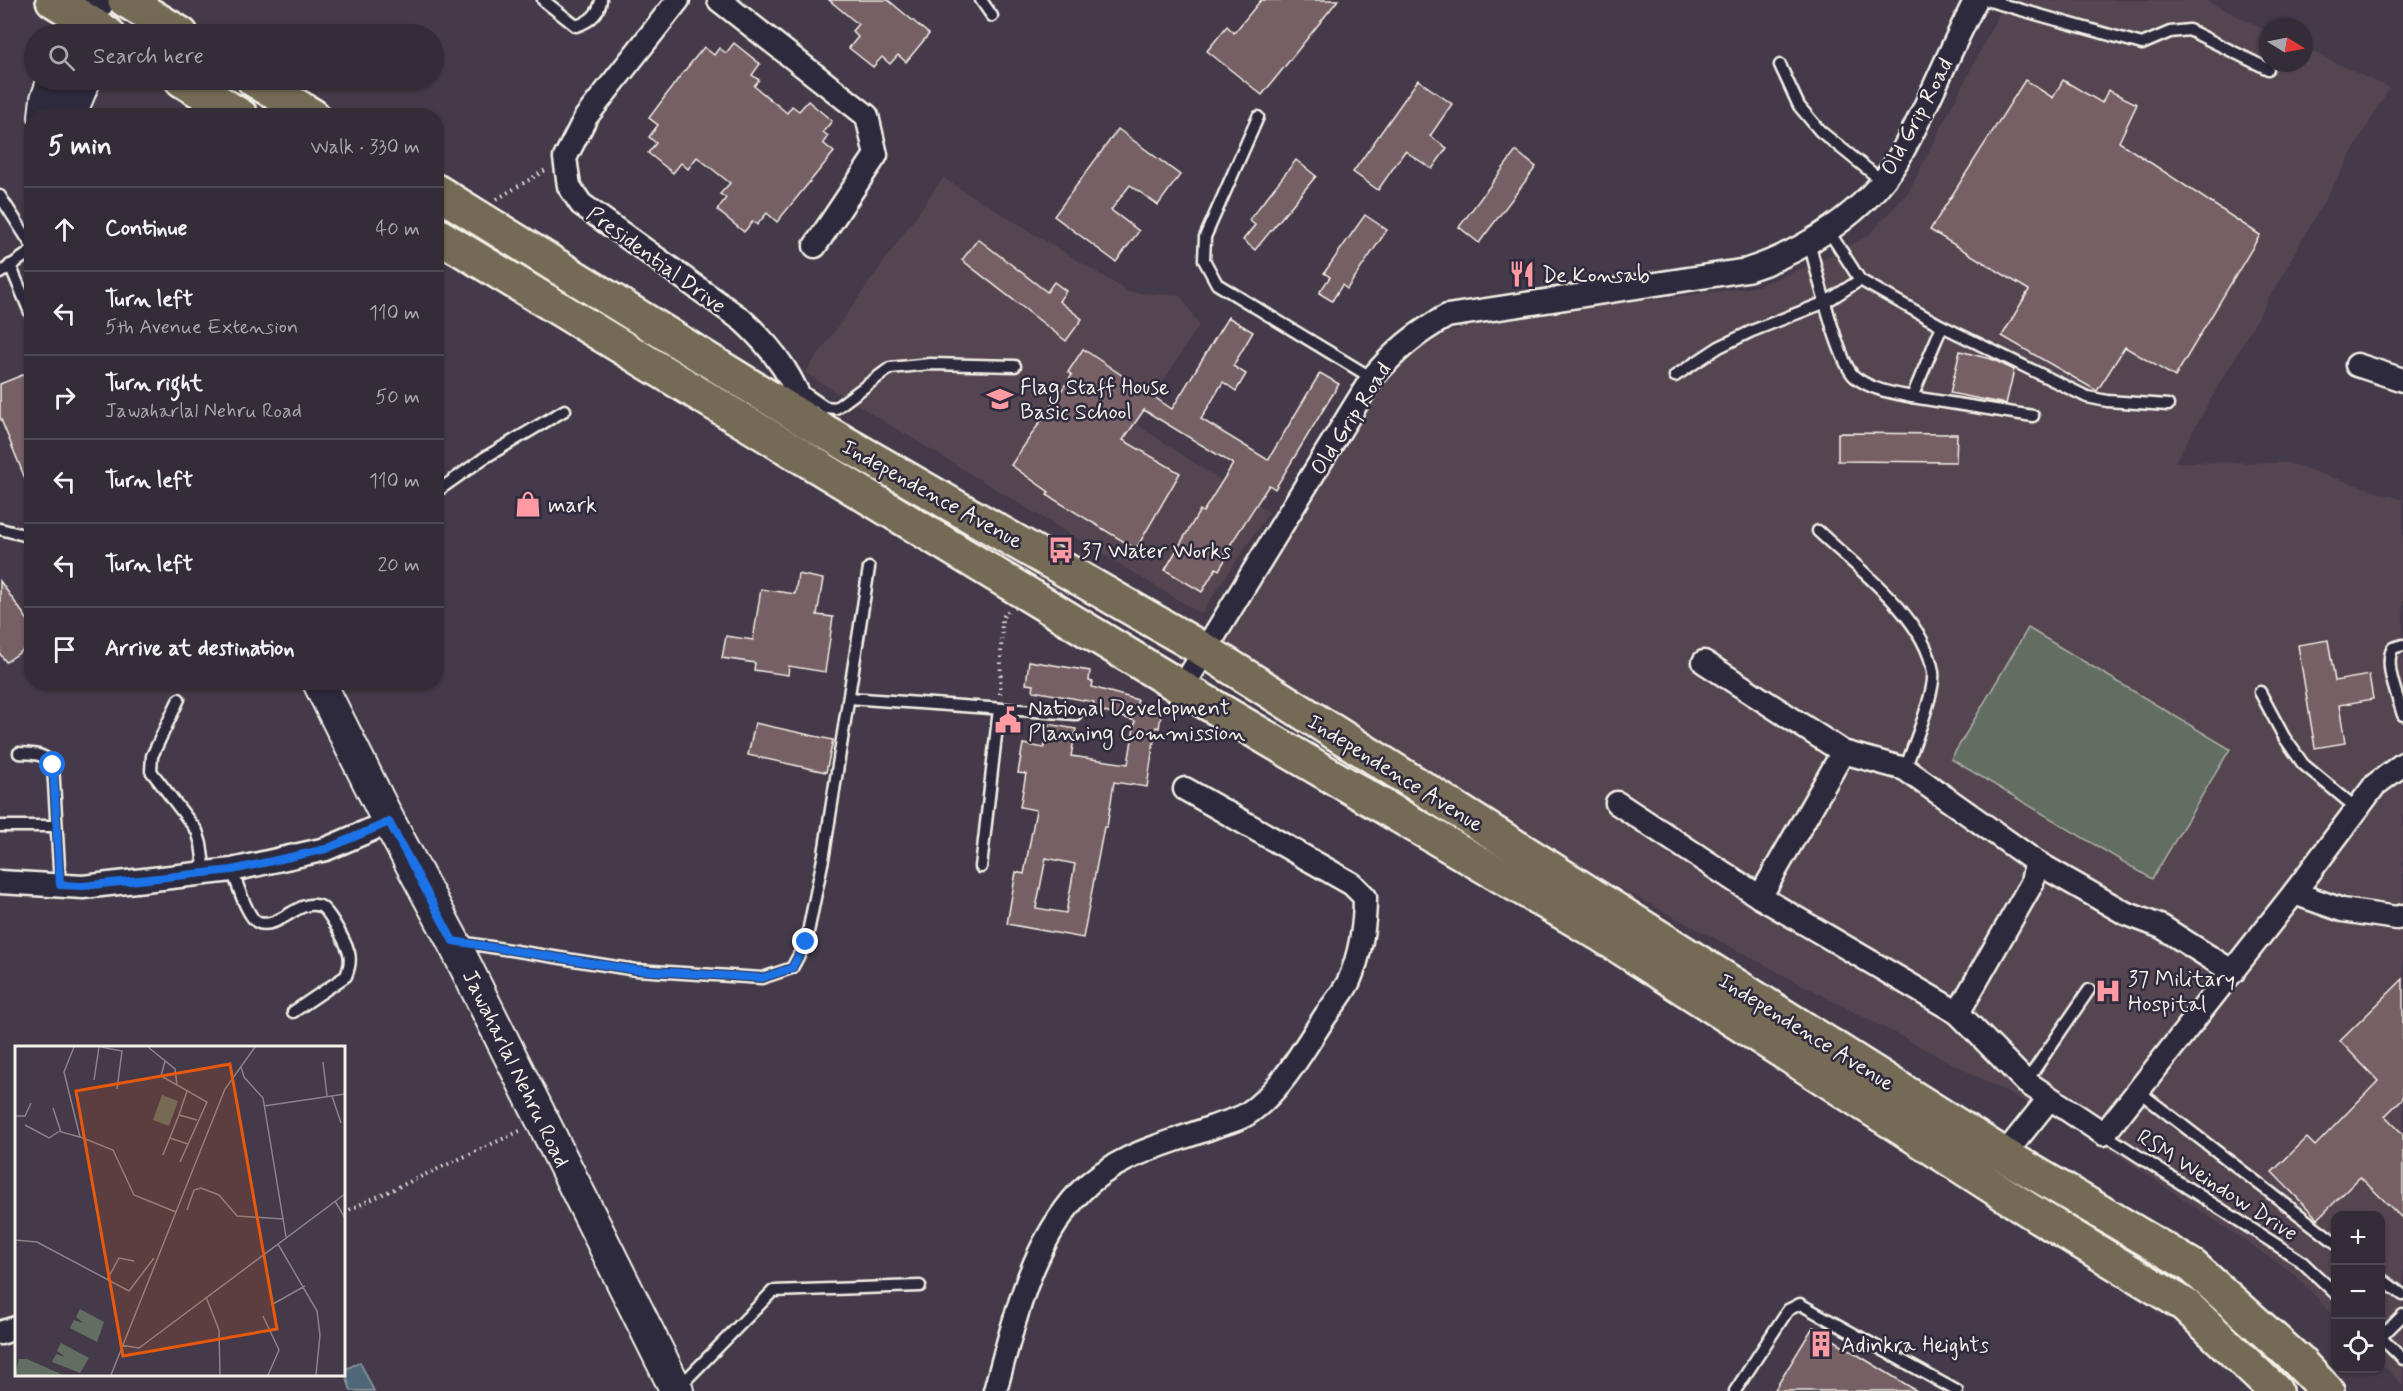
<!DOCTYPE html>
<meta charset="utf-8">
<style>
body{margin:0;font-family:Mynerve,sans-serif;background:#3f3842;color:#f1f3f6}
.controls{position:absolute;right:18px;bottom:18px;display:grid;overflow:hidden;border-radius:12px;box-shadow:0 2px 4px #0004}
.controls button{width:54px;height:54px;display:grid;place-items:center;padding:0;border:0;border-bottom:2px solid #4e4852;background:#342c37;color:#f1f3f6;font:30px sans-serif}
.compass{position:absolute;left:2259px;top:18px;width:54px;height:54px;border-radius:50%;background:#342c37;box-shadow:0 2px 4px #0004;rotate:100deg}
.stop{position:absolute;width:18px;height:18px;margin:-14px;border:4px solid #1a73e8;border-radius:50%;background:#fff}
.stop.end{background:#1a73e8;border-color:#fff;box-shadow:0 2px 6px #0008}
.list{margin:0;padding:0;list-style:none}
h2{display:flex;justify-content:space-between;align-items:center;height:78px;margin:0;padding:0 24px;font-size:26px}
h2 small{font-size:20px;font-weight:400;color:#a9a7ad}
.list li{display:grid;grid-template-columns:39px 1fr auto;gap:18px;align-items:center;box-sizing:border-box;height:84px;padding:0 24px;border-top:2px solid #4e4852}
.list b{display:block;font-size:22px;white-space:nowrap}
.list p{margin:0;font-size:20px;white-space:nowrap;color:#a9a7ad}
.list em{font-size:20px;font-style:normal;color:#a9a7ad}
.icon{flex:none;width:33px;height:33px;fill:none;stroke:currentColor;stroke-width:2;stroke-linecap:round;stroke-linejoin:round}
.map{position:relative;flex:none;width:2403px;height:1391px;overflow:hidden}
.search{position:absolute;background:#342c37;box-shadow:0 2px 4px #0004;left:24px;top:24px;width:420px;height:66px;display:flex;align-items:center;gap:15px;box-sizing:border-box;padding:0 21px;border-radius:33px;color:#a9a7ad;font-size:22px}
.panel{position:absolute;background:#342c37;box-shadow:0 2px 4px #0004;left:24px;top:108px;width:420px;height:582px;border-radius:24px}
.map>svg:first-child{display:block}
.built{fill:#544551}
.green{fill:#636e62;stroke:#acb0a5;stroke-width:1.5}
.water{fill:#506879;stroke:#929fa5;stroke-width:1.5}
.building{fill:#776065;stroke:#f4f1e8;stroke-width:1.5;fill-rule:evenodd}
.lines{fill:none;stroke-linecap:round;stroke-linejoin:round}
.lane-casing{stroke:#f4f1e8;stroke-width:15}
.street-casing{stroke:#f4f1e8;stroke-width:27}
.secondary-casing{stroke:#f4f1e8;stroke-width:36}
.highway-casing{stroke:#f4f1e8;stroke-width:38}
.path{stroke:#f4f1e8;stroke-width:4;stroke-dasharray:1.5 4.5;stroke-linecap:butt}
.lane{stroke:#2f2a3d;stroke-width:10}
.street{stroke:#2f2a3d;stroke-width:22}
.secondary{stroke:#2f2a3d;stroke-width:32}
.highway{stroke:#746b55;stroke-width:33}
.route{stroke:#1a73e8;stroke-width:8}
.labels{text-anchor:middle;stroke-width:5;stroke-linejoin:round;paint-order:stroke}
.street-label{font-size:22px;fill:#f4f1e8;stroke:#2f2a3d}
.poi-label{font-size:22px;fill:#f4f1e8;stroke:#2f2a3d;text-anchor:start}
.inset-road{fill:none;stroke:#8b8389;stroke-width:1.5}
.view{fill:#e8590c;fill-opacity:0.15;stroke:#e8590c;stroke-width:3}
.inset-edge{fill:none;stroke:#f4f1e8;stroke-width:3}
</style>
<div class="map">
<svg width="2403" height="1391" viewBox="0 0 2403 1391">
<rect width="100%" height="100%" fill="#453a49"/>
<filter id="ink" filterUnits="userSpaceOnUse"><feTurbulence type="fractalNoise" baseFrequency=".0167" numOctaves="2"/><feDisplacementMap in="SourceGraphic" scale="12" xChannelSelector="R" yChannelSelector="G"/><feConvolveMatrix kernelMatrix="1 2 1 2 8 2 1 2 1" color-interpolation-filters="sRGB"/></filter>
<g filter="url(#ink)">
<g class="built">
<path d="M2006 0H2204L2268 31V63H2304V48L2389 88 2175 462 2288 463 2403 500V1386L2381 1363 2380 1216H2336L2335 1317 2293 1273 2088 1135 1539 846 1218 637 1378 379 1423 337 1533 314 1754 287 1811 265 1868 236 1909 191Z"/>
<path d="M943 178 1129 292 1181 296 1199 325 1136 424 1269 512 1201 614 805 373Z"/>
</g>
<path class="green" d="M2028 628 2230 749 2152 879 1951 759Z"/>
<path class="water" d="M360 1362 374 1391H351L344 1370Z"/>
<g class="building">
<path d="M829 0H888L929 34 906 62 898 55 890 64 882 57 873 67 849 48 858 37 852 31 858 24Z"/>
<path d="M1261 0H1338L1262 95 1207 51 1227 26 1234 33Z"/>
<path d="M734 43 760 64 752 75 759 80 754 86 787 113 792 106 799 111 808 101 832 121 823 132 828 136 823 143 834 152 777 222 767 213 757 225 753 221 744 232 717 210 726 198 720 194 730 183 697 157 688 169 681 163 673 173 648 153 656 143 649 137 658 125 649 118 681 75 704 47 714 55 719 48 726 53Z"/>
<path d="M1418 80 1452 104 1430 136 1447 148 1432 169 1405 151 1378 190 1353 172Z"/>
<path d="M2025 80 2053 98 2063 80 2102 103 2108 90 2137 104 2119 142 2260 235 2175 377 2125 347 2097 391 2002 336 2029 290 1930 230Z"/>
<path d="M1118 129 1180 175 1158 205 1130 185 1111 210 1139 231 1116 262 1054 216Z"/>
<path d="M1516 151 1536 167 1479 243 1459 227Z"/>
<path d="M1296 160 1316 176 1255 250 1243 240 1255 225 1249 220Z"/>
<path d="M1365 215 1387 230 1347 289 1342 285 1332 301 1319 293 1330 277 1324 273Z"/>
<path d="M978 239 1047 292 1054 282 1066 291 1059 301 1082 319 1066 341 962 260Z"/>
<path d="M1228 317 1253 332 1233 366 1246 374 1236 391 1223 382 1201 419 1268 460 1320 373 1339 384 1275 489 1269 485 1225 553 1228 555 1219 570 1216 568 1202 592 1165 570 1200 510 1203 512 1233 464 1144 410 1123 440 1180 473 1136 549 1047 495 1049 492 1011 465 1072 375 1068 372 1083 349 1172 409Z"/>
<path d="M1960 351 1994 360 2014 370 2006 404 1950 393Z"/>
<path d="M32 371V493H31L0 417V384Z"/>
<path d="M1838 433 1957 434 1956 462 1838 461Z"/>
<path d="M798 574 823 579 817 615 833 617 825 672 789 666 788 675 754 670 755 663 722 658 726 636 753 640 761 589 795 594Z"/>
<path d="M0 581 32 626V644L6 662 0 654Z"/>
<path d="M2328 640 2335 681 2369 675 2373 699 2339 705 2345 743 2315 748 2298 645Z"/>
<path d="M1029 661 1090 671 1089 681 1093 682 1092 687 1138 700 1136 705 1162 709 1159 728 1156 727 1147 787 1114 782 1107 827H1104L1083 938 1007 924 1016 872 1024 874 1036 810 1020 807 1026 774 1018 773 1023 744 1044 748 1049 724 1076 729 1071 756 1128 764 1135 721 1092 708 1094 702 1033 691 1034 685 1026 684ZM1046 858 1075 864 1066 913 1036 908Z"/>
<path d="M755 723 833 740 826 772 748 755Z"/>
<path d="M2403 979V1098L2385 1116 2403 1134V1219L2360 1177 2318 1219 2272 1172 2307 1138 2315 1146 2378 1081 2340 1041Z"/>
<path d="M1813 1327 1866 1360 1917 1391H1774Z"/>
</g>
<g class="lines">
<g class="lane-casing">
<g id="lane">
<path d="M543 0 576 26C589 22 599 14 601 0"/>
<path d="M981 0 992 16"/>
<path d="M1986 0 2142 44 2170 32 2189 30 2268 69"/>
<path d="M1780 65 1799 106 1820 131 1881 180"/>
<path d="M1258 117 1205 237 1204 260 1217 284 1372 378"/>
<path d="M0 196 32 246"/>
<path d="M1828 230 1860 280 1942 326 2087 397 2107 401 2168 405"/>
<path d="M1809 242C1816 267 1838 364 1855 377 1872 390 1892 393 1912 397"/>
<path d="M10 265 32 317"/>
<path d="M0 273 32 251"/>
<path d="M1942 326 1912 397 2033 416"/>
<path d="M1675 376 1719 347 1752 331 1826 302 1860 280"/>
<path d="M802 391 825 407 836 408 890 368 930 364 1015 366"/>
<path d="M436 492 484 458 565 410"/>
<path d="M0 529 32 537"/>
<path d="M1818 531C1857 568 1925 617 1933 672 1936 691 1912 750 1905 769"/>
<path d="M2403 645 2393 648C2383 664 2398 697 2403 715"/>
<path d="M2260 692 2284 737 2303 764 2356 808"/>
<path d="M849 698 1076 714"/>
<path d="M179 699 152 756 151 771 197 831 201 844 205 873"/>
<path d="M19 753C34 754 44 753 53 765L60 885"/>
<path d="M0 826H56"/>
<path d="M981 867 999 709"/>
<path d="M232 870C237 882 247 919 259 923 280 929 299 898 320 906 329 910 346 943 349 953 351 961 349 969 346 976L293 1012"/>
<path d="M460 942 636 970 762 978 792 968 806 942 824 854 869 568"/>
<path d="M2026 1082 2089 990"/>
<path d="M2138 1091 2336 1243"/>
<path d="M2104 1134 2300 1260 2336 1294"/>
<path d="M2380 1278 2403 1295"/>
<path d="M2380 1337 2403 1359"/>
<path d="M2381 1337 2403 1315"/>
<path d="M679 1387 773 1291 920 1286"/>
<path d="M1735 1391 1788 1310 1800 1304 1957 1391"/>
</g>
</g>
<g class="street-casing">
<g id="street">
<path d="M678 0 586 117 565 158 569 186 581 204 742 320C777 352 794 379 810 423"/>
<path d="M719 0 867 116 876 155 815 246"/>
<path d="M2357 365 2403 380"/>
<path d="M1704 662 1843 752 1905 769 2036 862 2032 883 1958 1013"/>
<path d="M1182 688 1372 378C1396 350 1415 334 1447 316L1747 270C1803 252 1866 212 1897 161 1927 110 1948 52 1976 0"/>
<path d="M1617 803 1760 897 1958 1013 2026 1082 2104 1134 2294 893 2342 910 2397 918 2403 916"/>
<path d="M2036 862 2125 913 2162 927 2233 972"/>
<path d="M0 882 83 887 232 870 326 849 389 822"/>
<path d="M2294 893 2375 785 2403 764"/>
<path d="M1760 897 1843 752"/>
<path d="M2004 1155 2049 1099"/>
<path d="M0 1333 16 1328"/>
<path d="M995 1391C1014 1322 1030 1246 1080 1192 1115 1155 1167 1144 1213 1127 1224 1123 1238 1120 1247 1114 1281 1092 1304 1048 1326 1015 1334 1004 1343 993 1349 981 1360 955 1365 925 1365 897L1352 884 1185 789"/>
</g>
</g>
<g class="secondary-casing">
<g id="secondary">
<path d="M75 34 99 0"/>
<path d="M45 116 47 99 54 80"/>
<path d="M69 116 84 80"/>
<path d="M319 682 389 822 453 941 677 1391"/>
</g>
</g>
<g class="highway-casing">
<g id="highway">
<path d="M53 0 108 34"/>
<path d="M125 0 181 34"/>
<path d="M182 80 241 116"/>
<path d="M254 80 313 116"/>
<path d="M436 191 810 423 1204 650 2004 1155 2192 1266 2298 1361 2327 1391"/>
<path d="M436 234 1182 688 1603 936 2040 1217 2185 1305 2275 1391"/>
</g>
</g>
<g class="path">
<path d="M497 199 547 169"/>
<path d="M1000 694 1002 618 1008 611"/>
<path d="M344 1212 520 1131"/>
</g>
<use href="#lane" class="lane"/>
<use href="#street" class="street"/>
<use href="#secondary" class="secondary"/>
<use href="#highway" class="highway"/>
</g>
</g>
<g class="lines" filter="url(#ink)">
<path class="route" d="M53 765 60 885 83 886 232 870 326 849 389 822 453 941 636 970 762 978 792 968 806 942"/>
</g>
<defs>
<g id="restaurant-bare" transform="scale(2.07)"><path d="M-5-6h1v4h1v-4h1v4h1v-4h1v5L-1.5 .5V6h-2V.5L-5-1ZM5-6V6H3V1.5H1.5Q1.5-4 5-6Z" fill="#ff9aa2" stroke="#2f2a3d" stroke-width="2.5" paint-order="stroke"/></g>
<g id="school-bare" transform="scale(2.07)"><path d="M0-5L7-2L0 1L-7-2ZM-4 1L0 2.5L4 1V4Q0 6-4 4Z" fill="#ff9aa2" stroke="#2f2a3d" stroke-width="2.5" paint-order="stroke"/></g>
<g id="shop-bare" transform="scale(2.07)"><path d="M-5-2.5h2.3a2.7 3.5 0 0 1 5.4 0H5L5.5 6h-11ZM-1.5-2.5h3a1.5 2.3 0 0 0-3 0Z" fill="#ff9aa2" stroke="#2f2a3d" stroke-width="2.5" paint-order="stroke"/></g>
<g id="bus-bare" transform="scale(2.07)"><path d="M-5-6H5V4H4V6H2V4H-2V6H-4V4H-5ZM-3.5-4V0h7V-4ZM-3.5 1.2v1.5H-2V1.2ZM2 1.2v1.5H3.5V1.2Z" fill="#ff9aa2" stroke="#2f2a3d" stroke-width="2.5" paint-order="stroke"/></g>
<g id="civic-bare" transform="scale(2.07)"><path d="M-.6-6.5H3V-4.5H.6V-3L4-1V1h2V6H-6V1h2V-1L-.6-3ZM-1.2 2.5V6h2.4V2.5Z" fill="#ff9aa2" stroke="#2f2a3d" stroke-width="2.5" paint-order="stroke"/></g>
<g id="hospital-bare" transform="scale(2.07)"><path d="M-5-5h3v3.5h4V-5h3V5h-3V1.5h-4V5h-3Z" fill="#ff9aa2" stroke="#2f2a3d" stroke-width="2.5" paint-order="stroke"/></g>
<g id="building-bare" transform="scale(2.07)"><path d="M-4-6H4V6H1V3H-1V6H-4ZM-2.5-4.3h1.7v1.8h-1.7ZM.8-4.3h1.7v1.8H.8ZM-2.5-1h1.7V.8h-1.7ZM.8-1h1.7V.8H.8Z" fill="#ff9aa2" stroke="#2f2a3d" stroke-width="2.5" paint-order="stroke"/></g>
</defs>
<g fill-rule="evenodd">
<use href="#restaurant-bare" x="1522" y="274"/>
<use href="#school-bare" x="1000" y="399"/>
<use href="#shop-bare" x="528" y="504"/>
<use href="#bus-bare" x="1061" y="550"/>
<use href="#civic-bare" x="1008" y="720"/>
<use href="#hospital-bare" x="2108" y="991"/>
<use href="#building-bare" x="1821" y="1344"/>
</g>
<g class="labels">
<g class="street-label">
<text transform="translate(1916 116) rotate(-62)" y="8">Old Grip Road</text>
<text transform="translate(657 259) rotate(36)" y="8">Presidential Drive</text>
<text transform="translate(1350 418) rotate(-57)" y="8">Old Grip Road</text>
<text transform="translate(933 493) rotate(29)" y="8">Independence Avenue</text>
<text transform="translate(1396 772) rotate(32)" y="8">Independence Avenue</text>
<text transform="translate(1807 1031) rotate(32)" y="8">Independence Avenue</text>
<text transform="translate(517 1068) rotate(64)" y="8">Jawaharlal Nehru Road</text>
<text transform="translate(2218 1184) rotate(33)" y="8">RSM Weindow Drive</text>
</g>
<g class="poi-label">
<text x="1542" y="282">De Konsab</text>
<text x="1020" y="394">Flag Staff House<tspan x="1020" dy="25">Basic School</tspan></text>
<text x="548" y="512">mark</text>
<text x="1081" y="558">37 Water Works</text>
<text x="1028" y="715">National Development<tspan x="1028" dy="25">Planning Commission</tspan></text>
<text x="2128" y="986">37 Military<tspan x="2128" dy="25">Hospital</tspan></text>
<text x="1841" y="1352">Adinkra Heights</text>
</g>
</g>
<g transform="translate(15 1046)">
<rect width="330" height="330" fill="#453a49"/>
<path d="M147 49 163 55 154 80 138 74ZM65 263 89 276 82 296 55 282 59 274 68 277 61 271ZM46 297 74 312 65 327 37 316 41 308 50 311 42 305ZM4 313H12L48 329H0Z" fill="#636e62"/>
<path class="inset-road" d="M59 1 49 26 65 91 98 104 119 149 161 166M86 1 107 5 102 43M133 1 160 23 162 39 192 56 165 116M150 15 146 30 162 39M308 16 312 50M226 21 229 31 248 52 271 191M79 34 84 1M317 50 326 77M249 60 330 48M38 62 46 86 65 91M164 69 172 45M0 70H10L16 57M10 79 34 92 46 84M155 92 173 98M148 109 164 69 182 74M320 155 330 172M172 164 179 144 186 142 204 149 222 170 268 173M0 194 22 196 114 245 139 212M263 198 302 265 305 289 301 329M92 234 104 212 119 215M191 251 204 284 205 329M258 258 290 240M248 270 264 304 253 329M106 299 124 302 330 148M96 329 210 43 240 1"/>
<path class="view" d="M215 18 262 283 108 310 61 45Z"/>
<rect width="330" height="330" class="inset-edge"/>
</g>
</svg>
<div class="controls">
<button>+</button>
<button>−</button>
<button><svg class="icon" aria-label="locate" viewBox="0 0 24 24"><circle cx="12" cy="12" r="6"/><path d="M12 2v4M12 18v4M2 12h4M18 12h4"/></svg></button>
</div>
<svg class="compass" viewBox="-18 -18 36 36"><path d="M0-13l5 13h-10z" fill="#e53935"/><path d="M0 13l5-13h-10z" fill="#a9a7ad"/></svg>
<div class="stop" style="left:53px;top:765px"></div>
<div class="stop end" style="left:806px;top:942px"></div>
<div class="search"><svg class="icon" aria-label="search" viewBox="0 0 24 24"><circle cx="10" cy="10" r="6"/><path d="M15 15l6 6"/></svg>Search here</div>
<section class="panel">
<h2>5 min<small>Walk · 330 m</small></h2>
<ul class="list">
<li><svg class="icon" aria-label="ahead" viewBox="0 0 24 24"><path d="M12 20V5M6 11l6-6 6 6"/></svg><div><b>Continue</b></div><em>40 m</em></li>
<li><svg class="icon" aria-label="left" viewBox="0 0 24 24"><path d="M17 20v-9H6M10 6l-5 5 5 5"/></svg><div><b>Turn left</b><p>5th Avenue Extension</p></div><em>110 m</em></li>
<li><svg class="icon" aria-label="right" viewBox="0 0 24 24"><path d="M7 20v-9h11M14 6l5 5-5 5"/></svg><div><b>Turn right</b><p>Jawaharlal Nehru Road</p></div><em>50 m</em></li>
<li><svg class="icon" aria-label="left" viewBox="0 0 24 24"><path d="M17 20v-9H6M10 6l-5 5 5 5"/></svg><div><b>Turn left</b></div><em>110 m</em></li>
<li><svg class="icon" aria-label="left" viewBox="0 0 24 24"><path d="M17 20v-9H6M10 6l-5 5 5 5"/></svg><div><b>Turn left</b></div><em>20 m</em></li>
<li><svg class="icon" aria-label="arrive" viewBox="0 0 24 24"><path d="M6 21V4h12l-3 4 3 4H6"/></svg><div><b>Arrive at destination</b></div></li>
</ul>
</section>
</div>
